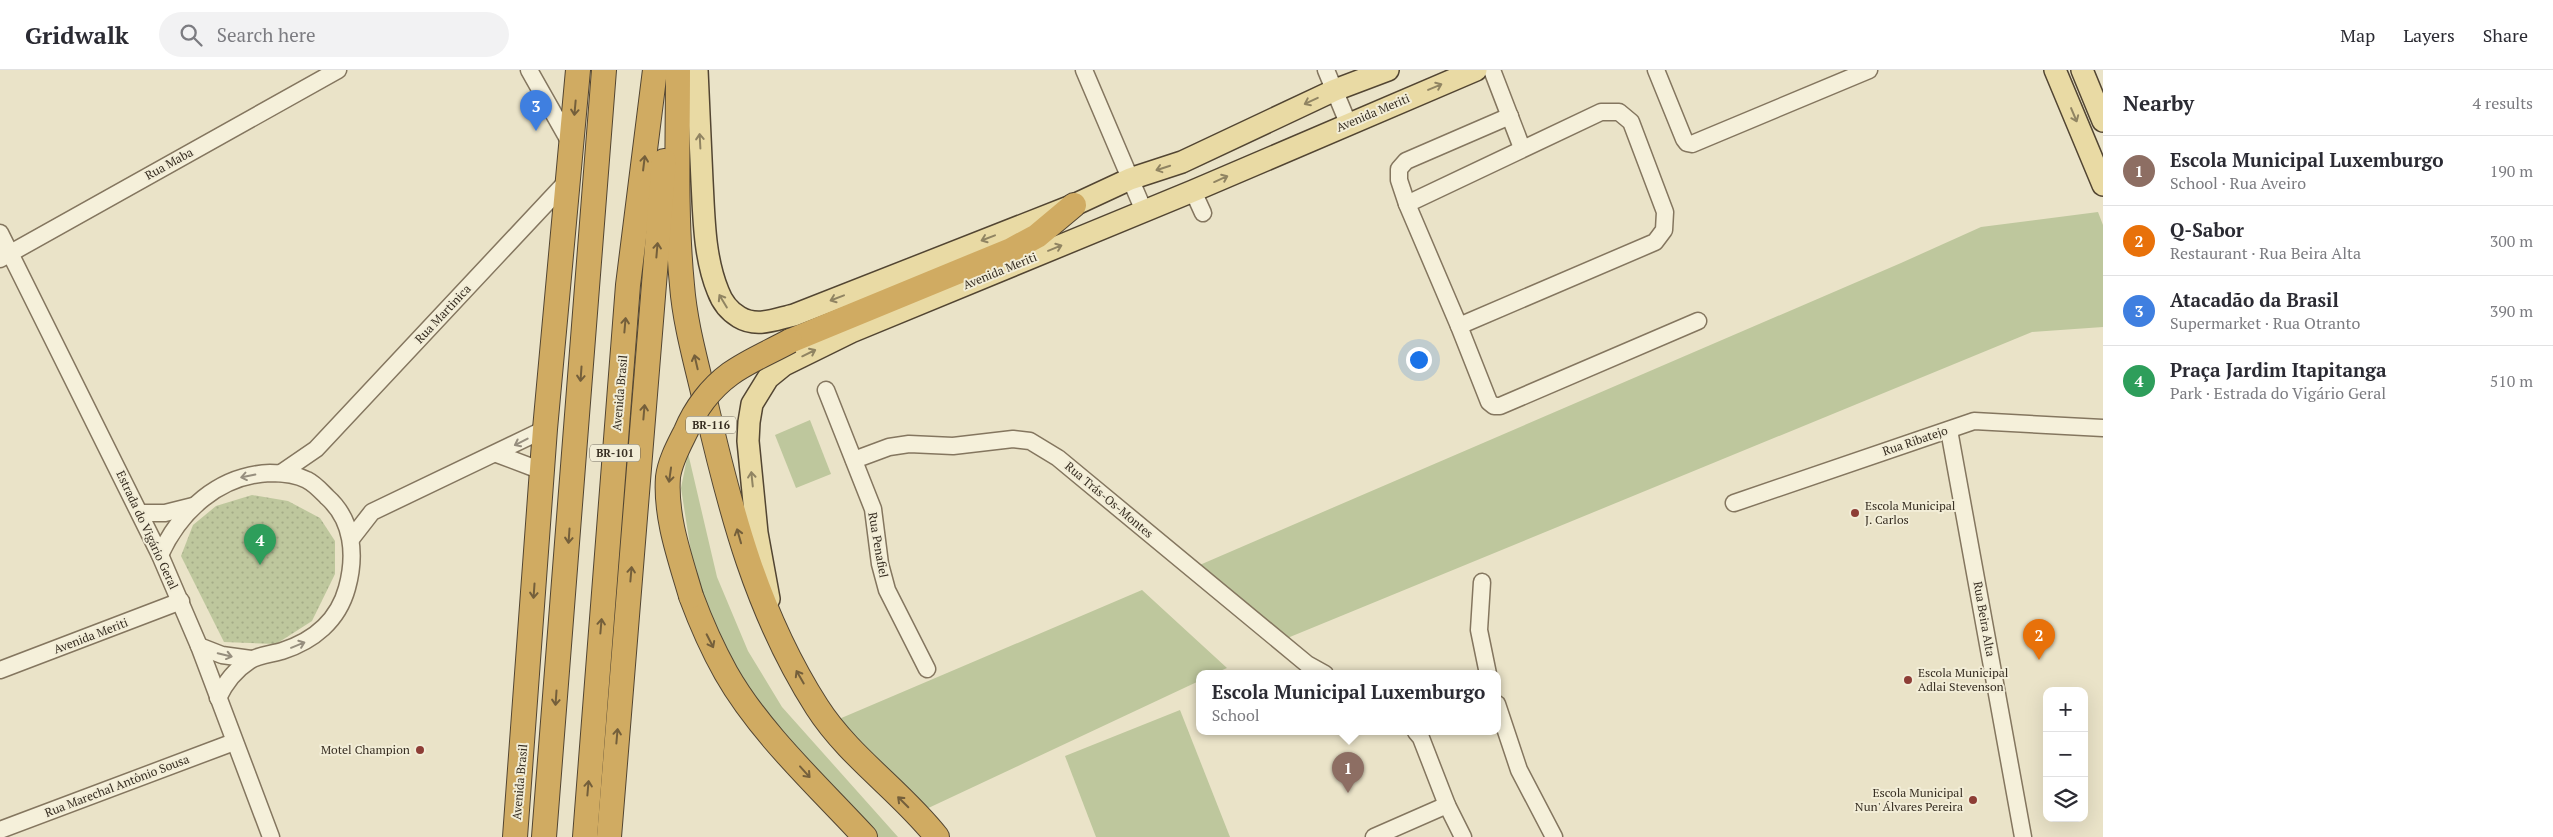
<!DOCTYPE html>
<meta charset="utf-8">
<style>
body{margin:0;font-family:"PT Serif",serif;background:#f2f2f3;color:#2b2b33}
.controls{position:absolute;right:15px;bottom:15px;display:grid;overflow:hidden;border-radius:10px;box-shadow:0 5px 20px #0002}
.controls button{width:45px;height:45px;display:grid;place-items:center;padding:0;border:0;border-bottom:1px solid #e1e1e2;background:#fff;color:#2b2b33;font:25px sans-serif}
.you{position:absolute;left:1418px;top:289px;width:18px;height:18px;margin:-12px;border:4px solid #fff;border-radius:50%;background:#1a73e8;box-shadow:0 0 0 8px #1a73e833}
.badge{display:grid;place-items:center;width:32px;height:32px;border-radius:50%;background:#ea580c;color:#fff;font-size:16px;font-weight:700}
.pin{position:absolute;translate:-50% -41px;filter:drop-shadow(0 1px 2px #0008)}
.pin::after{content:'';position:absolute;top:26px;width:18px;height:15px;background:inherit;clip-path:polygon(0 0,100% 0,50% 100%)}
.popup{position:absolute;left:1196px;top:600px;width:305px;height:65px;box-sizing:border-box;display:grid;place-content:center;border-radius:10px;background:#fff;filter:drop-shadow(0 1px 4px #0005);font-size:16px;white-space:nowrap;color:#7c7c81}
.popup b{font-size:19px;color:#2b2b33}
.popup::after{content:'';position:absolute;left:50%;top:100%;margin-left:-10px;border:10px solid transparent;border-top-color:#fff}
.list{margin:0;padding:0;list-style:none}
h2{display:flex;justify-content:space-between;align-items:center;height:65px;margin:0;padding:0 20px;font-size:21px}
h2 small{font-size:16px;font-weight:400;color:#7c7c81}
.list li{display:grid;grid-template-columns:32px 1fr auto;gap:15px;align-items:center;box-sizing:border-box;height:70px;padding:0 20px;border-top:1px solid #e1e1e2}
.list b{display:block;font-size:19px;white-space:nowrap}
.list p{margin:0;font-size:16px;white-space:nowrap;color:#7c7c81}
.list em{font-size:16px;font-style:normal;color:#7c7c81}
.icon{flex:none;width:28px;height:28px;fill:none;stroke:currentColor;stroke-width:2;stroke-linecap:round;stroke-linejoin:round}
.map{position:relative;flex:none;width:2103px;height:767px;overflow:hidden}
header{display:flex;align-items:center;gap:30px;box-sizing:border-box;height:70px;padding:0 25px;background:#fff;border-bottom:1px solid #e1e1e2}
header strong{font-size:24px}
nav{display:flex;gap:28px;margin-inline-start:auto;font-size:18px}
.search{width:350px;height:45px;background:#f2f2f3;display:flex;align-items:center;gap:12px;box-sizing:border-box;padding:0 18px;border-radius:28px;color:#7c7c81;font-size:19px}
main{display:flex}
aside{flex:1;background:#fff}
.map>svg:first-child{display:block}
.green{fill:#bec79d}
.park{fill:url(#park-dots)}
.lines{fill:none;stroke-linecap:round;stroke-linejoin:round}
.minor-casing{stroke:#84765f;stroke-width:19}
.major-casing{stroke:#524532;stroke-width:24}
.highway-casing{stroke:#524532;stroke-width:26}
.minor{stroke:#f5f0da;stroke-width:16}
.major{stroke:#e9daa4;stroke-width:21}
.highway{stroke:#d0ab62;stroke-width:24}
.highway-bridge-casing{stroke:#524532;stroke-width:26;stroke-linecap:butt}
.highway-bridge{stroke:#d0ab62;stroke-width:24}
.oneway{stroke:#908462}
.oneway2{stroke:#745f3b}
.oneway3{stroke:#968e7e}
.poi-dot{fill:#8d3d35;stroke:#f2edd7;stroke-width:2}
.labels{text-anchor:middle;stroke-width:4;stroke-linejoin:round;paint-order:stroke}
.shield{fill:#f2edd7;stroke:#6e6758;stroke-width:1}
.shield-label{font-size:11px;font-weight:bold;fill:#362d21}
.street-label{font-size:12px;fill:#362d21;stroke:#f2edd7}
.poi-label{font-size:12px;fill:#362d21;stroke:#f2edd7;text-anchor:start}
</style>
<header>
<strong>Gridwalk</strong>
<div class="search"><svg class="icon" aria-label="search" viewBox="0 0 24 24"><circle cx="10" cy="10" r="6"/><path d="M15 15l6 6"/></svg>Search here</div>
<nav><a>Map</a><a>Layers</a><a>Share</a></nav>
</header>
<main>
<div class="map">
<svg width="2103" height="767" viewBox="0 0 2103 767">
<defs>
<pattern id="park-dots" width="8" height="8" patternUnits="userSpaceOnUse" patternTransform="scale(1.25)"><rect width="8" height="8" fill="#bec79d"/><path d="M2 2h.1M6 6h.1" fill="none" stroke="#a4ab87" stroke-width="1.8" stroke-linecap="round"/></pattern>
</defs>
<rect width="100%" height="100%" fill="#eae3c8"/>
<g class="green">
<path d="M2098 142 2103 155V257L2032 262 1285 569 1195 497 1901 193 1981 157Z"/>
<path d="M810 350 831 404 796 418 775 365Z"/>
<path d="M688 383 717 507 748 581 782 637 898 767H871L744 626 698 527 681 418Z"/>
<path d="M1142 520 1227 598 1213 604H1199V611L922 741 832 652Z"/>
<path d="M1180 640 1230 767H1096L1065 686Z"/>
</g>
<path class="park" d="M252 425 288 431 320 448 335 471V504L312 551 276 574 224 572 181 486 193 455 216 436Z"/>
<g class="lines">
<g class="minor-casing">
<g id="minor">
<path d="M529 0 572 76"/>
<path d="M1084 0 1144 141"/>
<path d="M1326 0 1348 53"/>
<path d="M1492 0 1522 78"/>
<path d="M1656 0 1684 69 1687 73 1692 74 1869 0"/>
<path d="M1601 42H1619L1631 52 1665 142 1664 160 1655 172 1459 256 1407 134Z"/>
<path d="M1193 121 1203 143"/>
<path d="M1407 134 1399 110V99L1406 91 1510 46"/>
<path d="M0 163 160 485 199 576 271 767"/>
<path d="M0 189 338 0"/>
<path d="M1459 256 1489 332 1494 336H1500L1698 251"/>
<path d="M826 320 873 439 880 494 887 520 927 599"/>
<path d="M1949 360 2023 767"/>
<path d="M497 384 542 401"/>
<path d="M854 390 889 377 909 374 953 376 1013 369 1030 371 1058 388 1307 594 1325 604"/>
<path d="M281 403 316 379 569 109"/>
<path d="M1734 433 1974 351 2103 358"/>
<path d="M142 443H165L193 436"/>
<path d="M351 469 372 442 545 359"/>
<path d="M160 485C180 441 219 405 270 403 282 403 296 404 307 410 315 414 321 421 327 427 353 450 356 485 347 518 338 551 313 571 282 581 272 584 258 585 249 591 235 600 225 613 218 628"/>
<path d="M1482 512 1479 560 1488 604"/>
<path d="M199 576 222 585 251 589"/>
<path d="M0 600 181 531"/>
<path d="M1497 634 1519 700 1554 767"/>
<path d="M1416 662 1421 668 1447 735 1463 767"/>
<path d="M0 760 234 672"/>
<path d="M1374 767 1447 735"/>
</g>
</g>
<g class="major-casing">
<g id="major">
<path d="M697 0C699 37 700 74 702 111 704 147 704 187 718 221 722 232 729 241 739 247 757 258 776 249 794 245L1074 135 1130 109 1182 92 1335 20 1388 0"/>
<path d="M2055 0 2103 115"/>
<path d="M2082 0 2103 51"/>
<path d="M769 529 757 463 748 371 749 352 752 334 768 308 784 295 851 262 1193 121 1476 0"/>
</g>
</g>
<g class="highway-casing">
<g id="highway">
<path d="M678 0C678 71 675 144 682 215 685 255 697 295 706 335 731 443 757 543 817 637 849 687 901 721 937 767"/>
<path d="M790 271 1011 180 1037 166 1074 135"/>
<path d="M691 526C701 553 712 578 726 603 760 663 818 716 865 767"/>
<path d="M515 767 545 359 578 0"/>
<path d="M544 767 604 0"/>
<path d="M585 767 628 215 655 0"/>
<path d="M609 767 664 91"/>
</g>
</g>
<use href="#minor" class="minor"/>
<use href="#major" class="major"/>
<use href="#highway" class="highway"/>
<g class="highway-bridge-casing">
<path id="highway-bridge" d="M691 526C680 488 665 447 668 407 670 391 679 375 686 361 695 339 711 318 730 304 748 291 770 282 790 271"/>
</g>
<use href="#highway-bridge" class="highway-bridge"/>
</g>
<defs><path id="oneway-shaft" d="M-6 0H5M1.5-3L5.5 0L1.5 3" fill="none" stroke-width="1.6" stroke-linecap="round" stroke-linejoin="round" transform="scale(1.25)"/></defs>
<g class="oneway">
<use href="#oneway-shaft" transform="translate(1435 17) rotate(-23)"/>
<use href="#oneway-shaft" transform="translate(1311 31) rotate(155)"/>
<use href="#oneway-shaft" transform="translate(2074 45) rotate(67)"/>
<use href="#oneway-shaft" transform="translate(700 71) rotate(-93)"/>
<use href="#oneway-shaft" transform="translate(1163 98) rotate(162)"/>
<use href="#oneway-shaft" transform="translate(1221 109) rotate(-24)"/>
<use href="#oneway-shaft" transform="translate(988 168) rotate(159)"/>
<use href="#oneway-shaft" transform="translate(1055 178) rotate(-22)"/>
<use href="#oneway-shaft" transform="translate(837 228) rotate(159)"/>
<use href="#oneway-shaft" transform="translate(723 231) rotate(-121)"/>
<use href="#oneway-shaft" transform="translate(809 283) rotate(-26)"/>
<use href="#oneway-shaft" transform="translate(752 409) rotate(-96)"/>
</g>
<g class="oneway2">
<use href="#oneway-shaft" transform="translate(575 38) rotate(95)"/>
<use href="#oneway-shaft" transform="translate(644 93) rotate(-83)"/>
<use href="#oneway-shaft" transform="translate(657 180) rotate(-85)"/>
<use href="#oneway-shaft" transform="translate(625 255) rotate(-85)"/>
<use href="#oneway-shaft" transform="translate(696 292) rotate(-103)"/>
<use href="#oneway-shaft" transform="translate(581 304) rotate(94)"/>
<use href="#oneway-shaft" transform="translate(644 342) rotate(-85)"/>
<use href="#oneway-shaft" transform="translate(670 405) rotate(98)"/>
<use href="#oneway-shaft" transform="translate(569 466) rotate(94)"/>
<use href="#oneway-shaft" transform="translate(739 466) rotate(-106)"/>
<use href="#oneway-shaft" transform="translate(631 504) rotate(-85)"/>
<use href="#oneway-shaft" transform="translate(534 521) rotate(94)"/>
<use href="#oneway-shaft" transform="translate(601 556) rotate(-85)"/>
<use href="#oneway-shaft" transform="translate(710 571) rotate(63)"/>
<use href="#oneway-shaft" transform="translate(800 607) rotate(-120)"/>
<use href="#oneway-shaft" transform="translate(556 628) rotate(94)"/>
<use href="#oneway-shaft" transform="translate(617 666) rotate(-85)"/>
<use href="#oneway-shaft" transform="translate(805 702) rotate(48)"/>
<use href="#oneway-shaft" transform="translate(588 718) rotate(-85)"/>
<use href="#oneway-shaft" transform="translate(903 732) rotate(-135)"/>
</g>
<g class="oneway3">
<use href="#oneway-shaft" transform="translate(521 372) rotate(153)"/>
<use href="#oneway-shaft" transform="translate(248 406) rotate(169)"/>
<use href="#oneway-shaft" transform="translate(298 575) rotate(-22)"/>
<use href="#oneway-shaft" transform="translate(225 585) rotate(13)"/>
</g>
<g class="poi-dot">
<circle cx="1855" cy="443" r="5"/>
<circle cx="1908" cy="610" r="5"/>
<circle cx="420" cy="680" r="5"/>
<circle cx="1973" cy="730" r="5"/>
</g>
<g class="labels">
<g class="shield">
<rect x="686" y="346.5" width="50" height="17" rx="4"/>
<rect x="590" y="374.5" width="50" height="17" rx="4"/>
</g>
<g class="shield-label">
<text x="711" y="359">BR-116</text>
<text x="615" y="387">BR-101</text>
</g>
<g class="street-label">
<text transform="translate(1373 43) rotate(-23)" y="4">Avenida Meriti</text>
<text transform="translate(169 94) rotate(-29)" y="4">Rua Maba</text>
<text transform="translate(1000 201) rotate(-22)" y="4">Avenida Meriti</text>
<text transform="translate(443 244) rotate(-47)" y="4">Rua Martinica</text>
<text transform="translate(620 323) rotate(-85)" y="4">Avenida Brasil</text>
<text transform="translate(1915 371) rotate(-19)" y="4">Rua Ribatejo</text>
<text transform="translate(1109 430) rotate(40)" y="4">Rua Trás-Os-Montes</text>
<text transform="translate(147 460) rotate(65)" y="4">Estrada do Vigário Geral</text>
<text transform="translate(878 475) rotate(80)" y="4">Rua Penafiel</text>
<text transform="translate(1984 549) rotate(80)" y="4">Rua Beira Alta</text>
<text transform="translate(91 566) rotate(-21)" y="4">Avenida Meriti</text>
<text transform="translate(520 712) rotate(-85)" y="4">Avenida Brasil</text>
<text transform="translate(117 716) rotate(-21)" y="4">Rua Marechal Antônio Sousa</text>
</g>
<g class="poi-label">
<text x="1865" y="440">Escola Municipal<tspan x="1865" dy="14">J. Carlos</tspan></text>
<text x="1918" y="607">Escola Municipal<tspan x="1918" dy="14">Adlai Stevenson</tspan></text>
<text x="410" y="684" text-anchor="end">Motel Champion</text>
<text x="1963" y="727" text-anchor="end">Escola Municipal<tspan x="1963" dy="14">Nun' Álvares Pereira</tspan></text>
</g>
</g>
</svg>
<div class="controls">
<button>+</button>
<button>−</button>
<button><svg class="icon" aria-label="layers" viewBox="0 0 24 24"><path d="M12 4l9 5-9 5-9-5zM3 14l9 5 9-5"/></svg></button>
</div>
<div class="you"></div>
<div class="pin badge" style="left:1348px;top:723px;background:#8d6e63">1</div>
<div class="popup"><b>Escola Municipal Luxemburgo</b>School</div>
<div class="pin badge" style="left:2039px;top:590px;background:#e8710a">2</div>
<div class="pin badge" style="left:536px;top:61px;background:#3f7fe0">3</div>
<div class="pin badge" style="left:260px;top:495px;background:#2e9e5b">4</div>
</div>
<aside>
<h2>Nearby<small>4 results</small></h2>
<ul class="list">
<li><span class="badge" style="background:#8d6e63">1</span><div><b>Escola Municipal Luxemburgo</b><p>School · Rua Aveiro</p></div><em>190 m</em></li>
<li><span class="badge" style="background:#e8710a">2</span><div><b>Q-Sabor</b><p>Restaurant · Rua Beira Alta</p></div><em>300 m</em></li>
<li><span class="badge" style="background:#3f7fe0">3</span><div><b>Atacadão da Brasil</b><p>Supermarket · Rua Otranto</p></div><em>390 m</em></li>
<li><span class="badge" style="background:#2e9e5b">4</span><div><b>Praça Jardim Itapitanga</b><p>Park · Estrada do Vigário Geral</p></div><em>510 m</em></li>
</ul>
</aside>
</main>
